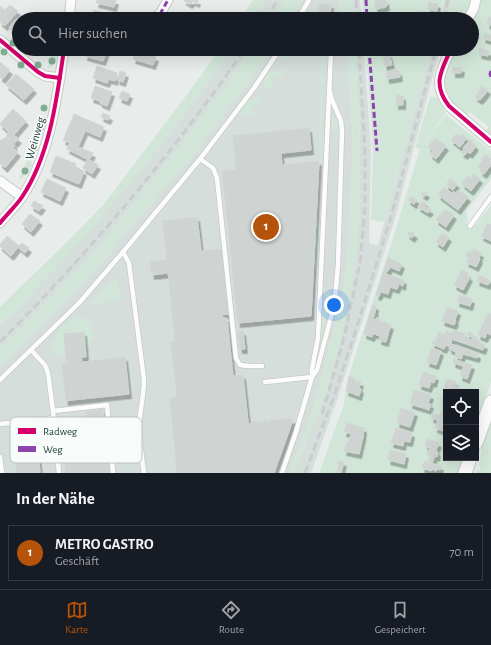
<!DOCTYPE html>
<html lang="de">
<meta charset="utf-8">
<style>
body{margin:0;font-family:"Alegreya Sans",sans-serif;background:#20242c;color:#f1f3f6}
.controls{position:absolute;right:12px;bottom:12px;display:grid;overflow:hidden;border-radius:0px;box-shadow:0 4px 16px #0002}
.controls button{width:36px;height:36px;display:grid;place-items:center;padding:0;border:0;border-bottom:1px solid #363941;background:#171b24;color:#f1f3f6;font:20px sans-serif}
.you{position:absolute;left:334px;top:305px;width:14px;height:14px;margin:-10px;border:3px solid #fff;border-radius:50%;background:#1a73e8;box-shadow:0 0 0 6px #1a73e833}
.badge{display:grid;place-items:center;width:26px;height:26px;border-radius:50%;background:#b45309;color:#fff;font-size:13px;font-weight:700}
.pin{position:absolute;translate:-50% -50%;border:2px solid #fff;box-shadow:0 1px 4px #0006}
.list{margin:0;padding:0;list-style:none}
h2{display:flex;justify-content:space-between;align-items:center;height:52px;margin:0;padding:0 16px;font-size:17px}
h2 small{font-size:13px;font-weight:400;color:#9ea1a6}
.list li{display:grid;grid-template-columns:26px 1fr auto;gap:12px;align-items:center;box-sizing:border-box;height:56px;margin:0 8px 8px;padding:0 8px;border:1px solid #363941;border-radius:0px}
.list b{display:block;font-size:15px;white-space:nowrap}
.list p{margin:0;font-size:13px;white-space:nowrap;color:#9ea1a6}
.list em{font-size:13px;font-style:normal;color:#9ea1a6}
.icon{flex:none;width:22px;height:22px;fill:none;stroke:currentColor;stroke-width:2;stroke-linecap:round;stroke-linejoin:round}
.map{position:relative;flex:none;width:491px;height:473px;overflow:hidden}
.search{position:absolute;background:#171b24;box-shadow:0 4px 16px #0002;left:12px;right:12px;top:12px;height:44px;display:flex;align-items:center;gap:10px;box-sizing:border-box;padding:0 14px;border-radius:22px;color:#9ea1a6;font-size:15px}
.sheet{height:116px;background:#171b24}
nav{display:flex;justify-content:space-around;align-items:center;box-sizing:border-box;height:56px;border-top:1px solid #363941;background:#171b24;font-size:11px;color:#9ea1a6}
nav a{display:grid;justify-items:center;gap:2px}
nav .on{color:#b45309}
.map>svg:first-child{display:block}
.built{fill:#d6dedb}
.green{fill:#d1e6d8}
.building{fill:#cfd4d2;stroke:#d1d6d4;filter:url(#shadow)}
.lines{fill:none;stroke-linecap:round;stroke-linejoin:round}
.service-casing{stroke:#c5cac8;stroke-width:6}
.minor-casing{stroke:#c5cac8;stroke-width:11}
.secondary-casing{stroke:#c3cbc8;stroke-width:15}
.service{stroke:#fcfcfc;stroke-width:4.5}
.minor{stroke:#fcfcfc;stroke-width:9}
.secondary{stroke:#fcfcfc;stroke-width:13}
.rail{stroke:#c9cdcc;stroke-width:3;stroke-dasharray:8 4;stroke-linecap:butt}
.quiet{stroke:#8e44ad;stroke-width:3;stroke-dasharray:6 3;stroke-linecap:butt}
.cycleway-casing{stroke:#f7fbf9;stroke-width:6}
.cycleway{stroke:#d6006c;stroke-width:4}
.tree{fill:#81ae93}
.labels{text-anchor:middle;stroke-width:3.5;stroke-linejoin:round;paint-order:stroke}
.street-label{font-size:12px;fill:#24423a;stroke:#f7fbf9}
.key{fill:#f7fbf9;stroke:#b8c4c0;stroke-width:1}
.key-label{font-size:11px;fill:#24423a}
</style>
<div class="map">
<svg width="491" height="473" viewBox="0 0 491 473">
<defs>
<filter id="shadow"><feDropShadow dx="2.5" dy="4.5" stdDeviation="0" flood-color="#0004"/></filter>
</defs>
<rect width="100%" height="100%" fill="#e8edeb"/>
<g class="built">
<path d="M265 0H285L272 19H252L257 9 259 8Z"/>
<path d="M303 0H338L343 19H290Z"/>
<path d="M353 0H360L362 19H354Z"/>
<path d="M444 0H452L447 19H440Z"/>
<path d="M231 49H252L211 106 163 167 96 250 30 320 0 349V324L6 318 12 315 60 262 64 259 126 188 128 184H130L150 159 193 102 194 100 197 97Z"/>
<path d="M271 49H348L353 144 350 213 347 263 342 300 311 416 289 473H0V368L102 262 131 226 187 163 249 81Z"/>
<path d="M355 49H364L371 149 369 243 378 245 432 49H440L395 219 337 400 311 473H294L324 397 341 338 355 265 360 206V142Z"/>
</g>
<g class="green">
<path d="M253 0H265L259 8 257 9 252 19H240Z"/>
<path d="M285 0H303L290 19H272Z"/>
<path d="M338 0H353L354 19H343Z"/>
<path d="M362 0H443L439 19H364Z"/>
<path d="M452 0H470L467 12 463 19H448Z"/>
<path d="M479 0H491V136L490 137 484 133 489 127 470 112 466 116 452 104 442 87 445 70 455 49H472V19Z"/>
<path d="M220 49H231L197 97 194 100 193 102 150 159 130 184H128L126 188 81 241 64 259 60 262 59 265 12 315 6 318 0 323V307L71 238 104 204 186 96Z"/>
<path d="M252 49H271L249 81 187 163 131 226 102 262 0 368V349L30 320 96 250 163 167 211 106Z"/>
<path d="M284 49H324V51L317 266H313L319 161 322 50 290 53V60H283C280 56 281 53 284 49Z"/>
<path d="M348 49H355L360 142V206L355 265 341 338 324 397 294 473H289L311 416 342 300 347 264 350 213 353 144Z"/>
<path d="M366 49H432L384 222 371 220 373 151Z"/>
<path d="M50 55 57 56C55 63 54 66 48 69Z"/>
<path d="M283 70 284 76 271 77 272 88C256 88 263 80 269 72Z"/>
<path d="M261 97 262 104 252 105 253 115 244 116 242 114 241 110 249 99Z"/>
<path d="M430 97H436L446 113 421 147 446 115 491 151V179L466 211 468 221 466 223 473 228 491 205V382L476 425V392H446V458H464L459 473H319L343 407 349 375 393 238 420 149 415 148Z"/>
<path d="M333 117 337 123 340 133 332 129V119Z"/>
<path d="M27 160 31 161 32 164 26 175 19 180Z"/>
<path d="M115 279 118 280 120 299 93 306 90 302 107 284Z"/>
<path d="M326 291 332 297 321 345 319 344Z"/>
<path d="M75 316C91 318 92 322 93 338L85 346 83 332 64 334 66 354H52C52 351 51 347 52 344 54 333 65 322 75 316Z"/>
<path d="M491 414V473H476L477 470 479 471 480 467 479 465 482 449 483 436Z"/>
</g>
<g class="building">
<path d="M97 0H116L114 7 96 3Z"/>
<path d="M183 0H198L197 3 193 1 190 4Z"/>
<path d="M380 0 382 8 376 9 374 1Z"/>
<path d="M386 0 387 6 383 8 381 1Z"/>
<path d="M429 2 438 4 437 11 428 10Z"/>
<path d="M319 4H331L330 19H319Z"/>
<path d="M10 5 18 11 5 26 0 22V6L5 10Z"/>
<path d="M94 10 112 15 111 19H91Z"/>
<path d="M425 11 426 15 419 17 418 13Z"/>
<path d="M168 13 177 19H164Z"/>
<path d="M489 17H491V25L487 24Z"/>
<path d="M17 19 19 20V25L14 21Z"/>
<path d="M14 21 19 25V29L15 33 9 28Z"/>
<path d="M485 33 491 35V41L483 38Z"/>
<path d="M480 48 490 52 488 56 479 54Z"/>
<path d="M87 49 107 50 103 61 85 56Z"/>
<path d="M136 50 156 57 153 65 133 59Z"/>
<path d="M389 53 392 65 385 66 383 54Z"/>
<path d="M0 62 6 67 0 74Z"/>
<path d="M97 66 117 73 115 81 109 79 107 83 93 78Z"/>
<path d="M6 67 10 70 3 79 0 77V74Z"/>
<path d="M453 67 462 68 461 73H453Z"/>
<path d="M397 69V71H399L400 77 387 79 386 72H390V70Z"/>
<path d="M120 71 126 73 123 82 117 80Z"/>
<path d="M16 74 34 89 24 100 6 85Z"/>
<path d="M95 86 112 92 107 106 100 103V101L91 98Z"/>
<path d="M482 86 488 90 483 97 478 93Z"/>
<path d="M122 91 130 94 127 101 119 98Z"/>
<path d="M478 93 483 97 480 100 475 97Z"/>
<path d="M397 95 403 96V105H396Z"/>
<path d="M13 109 26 121 13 136 0 124Z"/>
<path d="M103 113 110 116 108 120 101 117Z"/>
<path d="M74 114 104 127 100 137 70 124Z"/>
<path d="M70 124 85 131 78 147 93 153 89 160 67 149 70 143 63 140Z"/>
<path d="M309 128 311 150 235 158 233 136Z"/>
<path d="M9 132 19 139 15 143 6 136Z"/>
<path d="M456 134 460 137 462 134 467 138 460 147 451 140Z"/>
<path d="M6 137 15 145 12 148 3 140Z"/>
<path d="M435 138 446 146 436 159 430 154 433 150 428 147Z"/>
<path d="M2 139 7 143 0 151V141Z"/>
<path d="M470 140 476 146 470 154 468 152 465 155 461 152 464 149 463 148Z"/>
<path d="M7 143 18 152 5 168 0 163V151Z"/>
<path d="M281 154 282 165 236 170 235 158Z"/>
<path d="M485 154 491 159V165L484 174 480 171 482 169 478 166 483 160 481 159Z"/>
<path d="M56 156 76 164 75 167 84 171 79 184 50 172Z"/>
<path d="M88 159 98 165 92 174 83 168Z"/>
<path d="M319 161 311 316 238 323 222 171 240 169V166L247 165V169L256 168 255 165 262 164V167Z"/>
<path d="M474 174 480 179 471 191 462 184 468 176 471 179Z"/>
<path d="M47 179 66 188 60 201 41 192Z"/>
<path d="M450 179 457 184 453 190 446 185Z"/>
<path d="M444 187 452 194 454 191 456 193 458 190 468 197 458 210 438 195Z"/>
<path d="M423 191 427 193 425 196 421 194Z"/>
<path d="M411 196 417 200 414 204 408 200Z"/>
<path d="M34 201 43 206 39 211 31 206Z"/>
<path d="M422 201 426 203 424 206 431 210 428 213 418 207Z"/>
<path d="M445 209 454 215 446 227 436 220 439 215 440 216Z"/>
<path d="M30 214 40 221 31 232 22 224Z"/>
<path d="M197 217 201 251 224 473H177L170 398 177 397 171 342H175L163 221Z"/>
<path d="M488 223 491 225V241L481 236Z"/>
<path d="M410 231 415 234 412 238 407 234Z"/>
<path d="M442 233 449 237 443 247 436 242Z"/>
<path d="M7 236 19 246 22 243 29 248 25 253 18 247 11 256 0 246V245Z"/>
<path d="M224 249 231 314 208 316 201 251Z"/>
<path d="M474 249 481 253 479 258 480 259 476 267 466 262 469 258 466 256 469 251 471 253Z"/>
<path d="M388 258 402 264 399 271 390 267 388 271H386L385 273H383Z"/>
<path d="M167 260 168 273 152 275 150 262Z"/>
<path d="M462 270 468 273 467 275 470 277 463 290 454 285Z"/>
<path d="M383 273 404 280 403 286 399 284 397 289 390 287 388 294 381 292 379 296 376 295Z"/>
<path d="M479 275 490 280 488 285 477 281Z"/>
<path d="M459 295 472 299 470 306 457 302Z"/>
<path d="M373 305 376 306 375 313 370 328 366 326Z"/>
<path d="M447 307 458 311 455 320 456 321 454 325 442 321Z"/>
<path d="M488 313 491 314V335L487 333 485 338 478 335Z"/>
<path d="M222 315 223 318H227L233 376 243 375 253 468 223 471 208 316Z"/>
<path d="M376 318 380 319V321L391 325 388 334 370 328 373 319 376 320Z"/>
<path d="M366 326 373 329 372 333 373 334 372 337 364 334Z"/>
<path d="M373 329 388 334 386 342 379 340 380 336 372 333Z"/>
<path d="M453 330 465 334 464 338 471 340 472 337 479 340V342L485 345 483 350 452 339 451 341 448 339 449 336 445 335 446 331 452 334Z"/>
<path d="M243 331 245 349H240L238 332Z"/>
<path d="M84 332 86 357H81L82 361 74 362V363L68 364V359H66L64 334Z"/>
<path d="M438 332 449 336 448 339 452 341 450 347 446 345 444 349 432 344 433 341 435 342Z"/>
<path d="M468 332 474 334 472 337 467 335Z"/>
<path d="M451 344 478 354 477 358 463 354 461 359 455 357 456 352 449 349Z"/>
<path d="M432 348 441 351 436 365 427 362Z"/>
<path d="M125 357 129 394 72 400 68 364Z"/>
<path d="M454 359 465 363 463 366 453 363Z"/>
<path d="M465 363 472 365 467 379 460 376Z"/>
<path d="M62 364H68L72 400 66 401Z"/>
<path d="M423 372 436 376 434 383 431 382 429 388 419 385Z"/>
<path d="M349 376 354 378 353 380 361 382 359 388 361 389 359 396 346 391Z"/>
<path d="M447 379 456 382 454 386 460 388 459 392 444 388Z"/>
<path d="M414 390 425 393 420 407 410 404Z"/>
<path d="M425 393 431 395 428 403 431 404 429 410 420 407Z"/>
<path d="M443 398 446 399V406L441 404Z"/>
<path d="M401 408 415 412 410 427 397 423Z"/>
<path d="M444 408H446V423L438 420 442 409 444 410Z"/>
<path d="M100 410H103L110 473H107Z"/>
<path d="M100 410 107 473H66L60 420 87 417 86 412Z"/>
<path d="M432 413 440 416 438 420 431 418Z"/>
<path d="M281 418 286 420 288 418 293 420 274 473H224L223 471 253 468 248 424H252L253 421 258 423 259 421 263 423 264 420 269 422 270 419 275 421 276 419 281 421Z"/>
<path d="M438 420 446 423V432L435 428Z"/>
<path d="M347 423 364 428 363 437 344 432Z"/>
<path d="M396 428 412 433 410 442 404 441 403 446 391 443Z"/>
<path d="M36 433 40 473H20L16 435Z"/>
<path d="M351 434 363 437 359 454 344 451 347 442H349Z"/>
<path d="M13 435H16L20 473H17Z"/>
<path d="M427 439 439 443 436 450 425 446Z"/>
<path d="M432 448 436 450V451L438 452 437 457 435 456 432 463 428 462 430 456 427 455 429 449 432 450Z"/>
<path d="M390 450 406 454 404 464 388 460Z"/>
<path d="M338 461 344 462 341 473 337 472 339 464H337Z"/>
<path d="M424 461 441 466 440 470 437 469 436 471 432 469 431 471 422 468Z"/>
</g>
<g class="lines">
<g class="service-casing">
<g id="service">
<path d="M298 19 309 0"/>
<path d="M200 159 213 168 217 178 236 358 240 365 248 366H262"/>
<path d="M470 226 491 197"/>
<path d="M123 252 129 263 144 380C144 397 139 413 139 430 140 444 142 459 144 473"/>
<path d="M31 350 45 365 48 373 53 411 59 473"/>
<path d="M0 380 80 302 123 252 200 159 254 88 280 49"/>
<path d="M265 382 312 377 317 370 331 317 335 298 338 265 342 130 341 121 332 100 330 92"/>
<path d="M53 411 107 405 113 473"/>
<path d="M0 424 54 418"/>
<path d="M0 457 2 473"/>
<path d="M282 473 296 432 312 377V369L318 338 331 52 330 49"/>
</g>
</g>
<g class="minor-casing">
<g id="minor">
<path d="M69 19 71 0"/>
<path d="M152 19 160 14 168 0"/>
<path d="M468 19 473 10 476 0"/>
<path d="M0 40 38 72 45 76 60 78"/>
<path d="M451 49C441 71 432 84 449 106L491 142"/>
<path d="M0 181 22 197"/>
<path d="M0 223C7 214 16 206 22 197 50 155 57 98 64 49"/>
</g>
</g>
<g class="secondary-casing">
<g id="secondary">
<path d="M476 443 491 402"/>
<path d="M465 473 470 458"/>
</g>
</g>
<use href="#service" class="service"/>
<use href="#minor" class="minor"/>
<use href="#secondary" class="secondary"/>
<g class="rail">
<path d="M356 0 357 19"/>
<path d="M265 19 278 0"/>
<path d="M444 19 448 0"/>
<path d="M0 342C90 252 172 154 245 49"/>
<path d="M322 414 327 398 344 338 360 263 365 208V153L359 49"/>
<path d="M305 473 333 399 353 339 391 217 436 49"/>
</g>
<g class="quiet">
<path d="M366 0 367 19"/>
<path d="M152 19 160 14 168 0"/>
<path d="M369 49 377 151"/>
<path d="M491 71 490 74 491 77"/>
</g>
<g class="cycleway-casing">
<g id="cycleway">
<path d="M0 40 38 72 45 76 60 78"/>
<path d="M451 49C441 71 432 84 449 106L491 142"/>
<path d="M0 223C7 214 16 206 22 197 50 155 57 98 64 49"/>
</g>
</g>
<use href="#cycleway" class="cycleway"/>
</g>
<g class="tree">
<circle cx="13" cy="43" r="3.5"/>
<circle cx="4" cy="52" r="3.5"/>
<circle cx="52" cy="61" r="3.5"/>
<circle cx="21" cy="65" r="3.5"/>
<circle cx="38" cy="65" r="3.5"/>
<circle cx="44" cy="108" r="3.5"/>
<circle cx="41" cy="120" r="3.5"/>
<circle cx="40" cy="129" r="3.5"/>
<circle cx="34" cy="148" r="3.5"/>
<circle cx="25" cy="171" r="3.5"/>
</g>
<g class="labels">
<g class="street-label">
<text transform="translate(35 138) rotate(-74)" y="4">Weinweg</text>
</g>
</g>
<rect x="10" y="417" width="132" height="46" rx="6" class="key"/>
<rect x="18" y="428" width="18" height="6" fill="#d6006c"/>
<rect x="18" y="446" width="18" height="6" fill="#8e44ad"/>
<g class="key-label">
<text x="43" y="435">Radweg</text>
<text x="43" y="453">Weg</text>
</g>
</svg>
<div class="controls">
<button><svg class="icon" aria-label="locate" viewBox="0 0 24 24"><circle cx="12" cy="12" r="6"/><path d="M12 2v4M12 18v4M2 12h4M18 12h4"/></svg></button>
<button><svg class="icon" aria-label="layers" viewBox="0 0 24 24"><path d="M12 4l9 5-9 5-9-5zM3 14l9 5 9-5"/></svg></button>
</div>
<div class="you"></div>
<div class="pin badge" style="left:266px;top:227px">1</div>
<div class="search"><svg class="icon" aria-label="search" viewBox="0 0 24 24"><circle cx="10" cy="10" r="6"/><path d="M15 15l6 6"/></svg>Hier suchen</div>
</div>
<section class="sheet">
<h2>In der Nähe<small></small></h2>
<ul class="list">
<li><span class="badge">1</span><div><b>METRO GASTRO</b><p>Geschäft</p></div><em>70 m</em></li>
</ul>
</section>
<nav>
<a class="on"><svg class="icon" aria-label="map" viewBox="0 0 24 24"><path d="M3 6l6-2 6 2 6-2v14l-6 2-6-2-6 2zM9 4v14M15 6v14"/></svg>Karte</a>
<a><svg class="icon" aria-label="directions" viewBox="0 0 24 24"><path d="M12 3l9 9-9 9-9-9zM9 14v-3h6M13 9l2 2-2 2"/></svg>Route</a>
<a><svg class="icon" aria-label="saved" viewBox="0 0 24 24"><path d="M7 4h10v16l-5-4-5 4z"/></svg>Gespeichert</a>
</nav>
